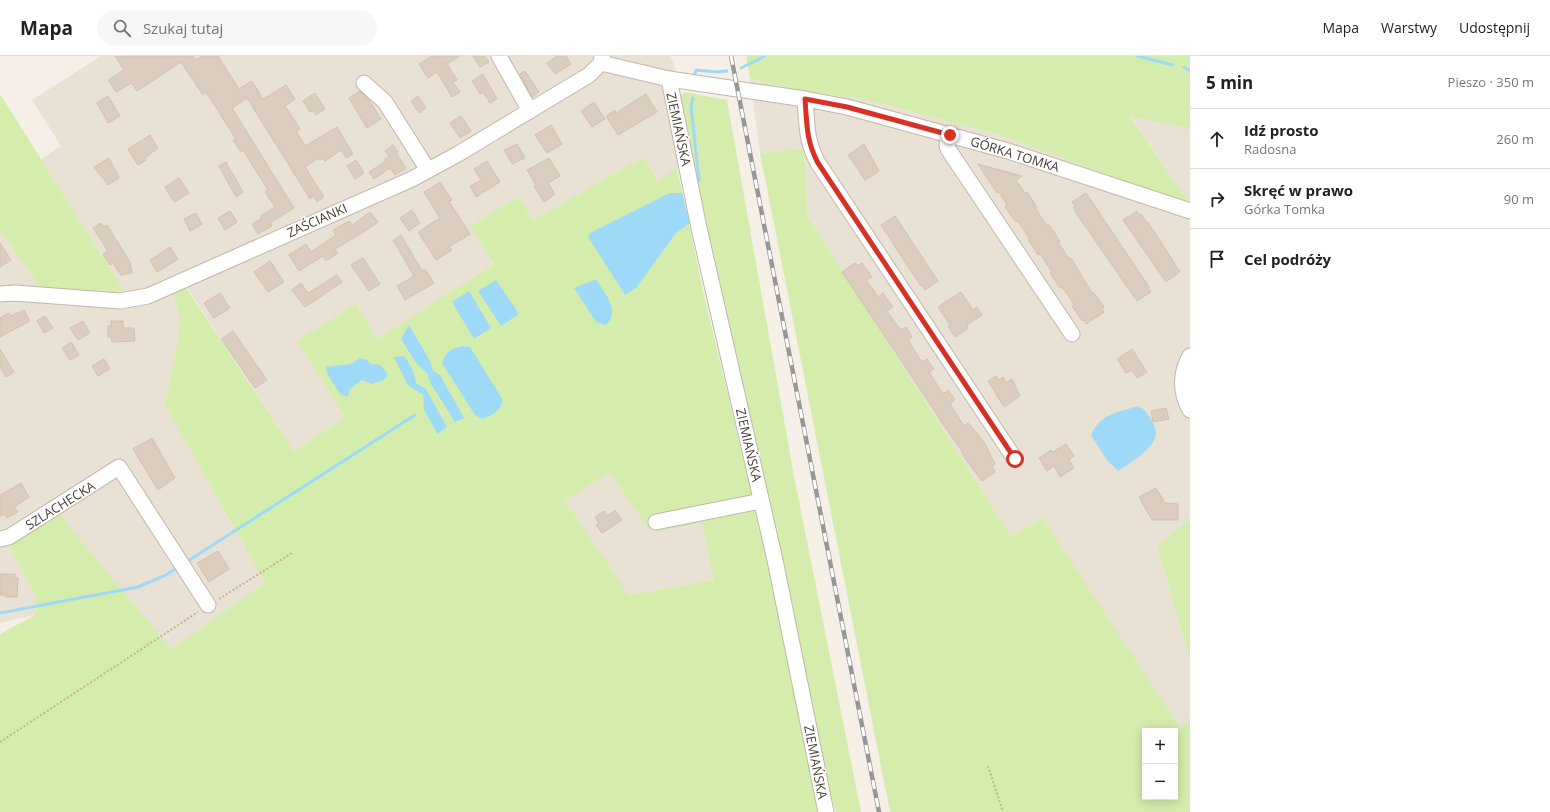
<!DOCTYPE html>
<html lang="pl">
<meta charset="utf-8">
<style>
body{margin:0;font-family:"Open Sans",sans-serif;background:#f6f6f6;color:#222}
.controls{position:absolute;right:12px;bottom:12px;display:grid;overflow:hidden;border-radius:0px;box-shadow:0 2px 10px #0003}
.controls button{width:36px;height:36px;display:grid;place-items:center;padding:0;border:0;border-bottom:1px solid #e0e0e0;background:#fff;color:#222;font:20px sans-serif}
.stop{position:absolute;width:12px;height:12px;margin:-9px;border:3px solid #d93025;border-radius:50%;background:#fff}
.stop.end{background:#d93025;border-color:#fff;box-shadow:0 1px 4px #0008}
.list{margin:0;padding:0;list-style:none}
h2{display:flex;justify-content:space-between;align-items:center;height:52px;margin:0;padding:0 16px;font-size:17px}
h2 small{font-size:13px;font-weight:400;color:#767676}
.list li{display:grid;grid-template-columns:26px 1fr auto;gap:12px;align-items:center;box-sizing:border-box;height:60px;padding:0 16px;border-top:1px solid #e0e0e0}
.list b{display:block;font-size:15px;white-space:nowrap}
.list p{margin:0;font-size:13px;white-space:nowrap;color:#767676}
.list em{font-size:13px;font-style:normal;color:#767676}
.icon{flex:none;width:22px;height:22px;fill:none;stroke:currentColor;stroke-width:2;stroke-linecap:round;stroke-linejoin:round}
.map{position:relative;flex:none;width:1190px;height:756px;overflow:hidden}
header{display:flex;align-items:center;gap:24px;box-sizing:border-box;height:56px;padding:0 20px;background:#fff;border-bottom:1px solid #e0e0e0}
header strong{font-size:19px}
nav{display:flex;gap:22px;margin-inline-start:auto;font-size:14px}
.search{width:280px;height:36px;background:#f6f6f6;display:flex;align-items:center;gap:10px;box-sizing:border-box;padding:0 14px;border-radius:22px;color:#767676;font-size:15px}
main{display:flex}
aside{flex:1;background:#fff}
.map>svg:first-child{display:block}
.residential{fill:#e9e1d4}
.green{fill:#d5edac;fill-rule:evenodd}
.water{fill:#9edaf7}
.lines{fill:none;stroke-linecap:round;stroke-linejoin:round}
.stream{stroke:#9edaf7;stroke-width:3}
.building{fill:#dacdbe;stroke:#d3c1ad}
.minor-casing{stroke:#c1b6a8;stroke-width:17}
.path{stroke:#c4b198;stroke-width:2;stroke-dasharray:2 2;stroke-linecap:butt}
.minor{stroke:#fff;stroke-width:15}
.rail-casing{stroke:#979797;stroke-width:4.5}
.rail{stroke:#fff;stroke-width:3;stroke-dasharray:9;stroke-linecap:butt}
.route{stroke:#d93025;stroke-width:5}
.labels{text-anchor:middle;stroke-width:3;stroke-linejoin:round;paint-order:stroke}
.street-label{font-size:13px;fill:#483f35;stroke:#fff}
</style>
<header>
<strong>Mapa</strong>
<div class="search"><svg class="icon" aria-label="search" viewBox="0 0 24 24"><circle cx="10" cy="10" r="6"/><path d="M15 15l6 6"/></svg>Szukaj tutaj</div>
<nav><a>Mapa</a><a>Warstwy</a><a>Udostępnij</a></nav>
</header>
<main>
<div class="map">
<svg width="1190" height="756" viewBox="0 0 1190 756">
<rect width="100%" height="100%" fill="#f5efe7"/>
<g class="residential">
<path d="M101 0H670L674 7 679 40 691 102 658 125 643 101 533 164 518 141 470 170 494 208 377 283 297 285 345 361 294 395 186 230 172 236 179 259 178 283 165 349 265 527 171 594 59 458 9 489 37 543 35 559 0 567V174L41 233 124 235 41 103 61 90 32 44Z"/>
<path d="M750 23 801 35 864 43 1000 79 1189 148 1130 59 1190 73V463L1157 490 1190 604V664L1180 673 1043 462 1011 480 808 161 804 92 760 97Z"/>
<path d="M610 416 646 470 702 466 714 524 629 540 565 445Z"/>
</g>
<g class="green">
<path d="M746 0H1190V73L1130 60 1190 149 1000 79 864 43 801 35 750 23Z"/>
<path d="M685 36 727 44 794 420 861 756H836L831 740 714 213 679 40Z"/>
<path d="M0 38 124 235 41 233 0 174Z"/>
<path d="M804 92 808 161 1011 480 1043 462 1180 672 1190 664V756H890L760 97ZM1145 675H1175V741H1145Z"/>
<path d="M643 101 658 125 677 111 703 235 770 514 819 756H0V578L35 559 37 543 9 489 59 458 171 593 265 527 165 349 178 283 179 259 172 236 185 230 294 395 345 361 297 285 356 248 377 283 494 208 470 170 518 141 533 164ZM610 416 646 470 656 476 702 467 714 524 629 539 565 445Z"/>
<path d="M1190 463V604L1157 490Z"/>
</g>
<g class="water">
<path d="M670 137H682L690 167 676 177 636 232 625 239 588 181 592 176Z"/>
<path d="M596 223C602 233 616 249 611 261 611 264 608 267 606 269L596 266 574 232Z"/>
<path d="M496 224 519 258 501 270 478 235Z"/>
<path d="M469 235 491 272 474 283 452 246Z"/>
<path d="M409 269 430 305 433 315 440 319 464 362 455 366 429 325 428 318 416 307 401 283Z"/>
<path d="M463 290 470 291 503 344C501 355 492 360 482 363L475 359 442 307C445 296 452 292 463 290Z"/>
<path d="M403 300C412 309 414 315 416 327L426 333 447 371 437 378 424 353 423 339 408 329 394 301Z"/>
<path d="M360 302 365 303 371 308 380 309 388 318 384 324 372 328 362 324 350 333 348 341 341 339 327 318 326 311 351 308Z"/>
<path d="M1138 350C1145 353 1147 357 1151 363 1153 368 1156 373 1156 378 1155 392 1129 408 1118 415L1106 403 1091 379C1101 357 1117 357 1138 350Z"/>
</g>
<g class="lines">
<g class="stream">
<path d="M1137 0 1173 9"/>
<path d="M1184 11 1190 15"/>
<path d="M741 12 765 0"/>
<path d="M695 18 696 14 716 16 727 15"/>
<path d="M693 42 691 50 699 124 696 129"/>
<path d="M188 505 415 359"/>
<path d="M0 557 138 531 166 519 177 512"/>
</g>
</g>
<g class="building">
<path d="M115 0H193L196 4 202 0H218L239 33 252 25 263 43 286 29 295 43 285 50 300 73 296 75 305 90 337 71 353 98 346 102 341 94 325 105 323 102 320 104 319 102 305 111 324 141 317 146 313 140 310 143 247 42 232 52 294 152 270 167 272 170 258 178 252 168 262 162 260 160 275 151 265 136 268 134 243 94 241 96 233 84 236 83 206 36 203 39 181 6 137 35 132 27 116 36 108 24 124 14Z"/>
<path d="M432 0H460L447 8 457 24 453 26 460 36 452 41 437 16 428 22 419 8Z"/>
<path d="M473 0H484L489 6 480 11Z"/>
<path d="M557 0H566L571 8 555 18 547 7Z"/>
<path d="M525 15 539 36 532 41 520 18Z"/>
<path d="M483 18 497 43 490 47 483 36 480 38 472 25Z"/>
<path d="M360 35 369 44 381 63 367 72 349 42Z"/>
<path d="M315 37 325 53 316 59 313 54 310 56 303 45Z"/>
<path d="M646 38 657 56 618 79 606 60 615 54 616 57Z"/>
<path d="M108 40 120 60 108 67 97 47Z"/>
<path d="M418 40 426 52 419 57 411 45Z"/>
<path d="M594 46 605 63 592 71 581 55Z"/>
<path d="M461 60 471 75 460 82 450 67Z"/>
<path d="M551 69 562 88 547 97 535 79Z"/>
<path d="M150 79 158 92 145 102 146 104 138 109 128 93Z"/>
<path d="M517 88 525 102 512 108 504 94Z"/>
<path d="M864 88 879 115 865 124 848 99Z"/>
<path d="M393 89 398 96 396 97 406 112 395 119 390 112 374 123 369 116 386 105 384 104 389 100 385 95Z"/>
<path d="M109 102 119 122 108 129 94 111Z"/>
<path d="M549 102 560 120 548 127 555 138 544 146 534 130 536 129 527 114Z"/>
<path d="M356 104 364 117 355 123 347 110Z"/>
<path d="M487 105 500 126 476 141 470 130 481 124 474 113Z"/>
<path d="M226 106 243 136 236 141 219 110Z"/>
<path d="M978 108 1022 120 1016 124 1025 137 1027 136 1033 145 1037 152 1036 153 1045 167 1047 170 1049 169 1060 185 1058 186 1067 200 1070 203 1071 202 1092 237 1093 236 1104 251 1102 252 1104 256 1086 268 1084 264 1082 265 1072 250 1074 249 1072 245 1062 231 1060 232 1050 217 1052 216 1040 198 1038 199 1033 191 1028 184 1029 182 1020 168 1018 165 1016 166 1005 151 1007 149 999 136 997 137Z"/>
<path d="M179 122 189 137 174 146 165 131Z"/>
<path d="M440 126 452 144 449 145 470 178 449 191 452 194 436 204 418 176 440 162 424 136Z"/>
<path d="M1086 137 1149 231 1148 232 1151 236 1137 245 1076 157 1074 151 1075 150 1072 146Z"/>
<path d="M412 154 420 167 409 175 400 162Z"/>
<path d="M230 155 237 166 225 174 218 162Z"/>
<path d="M1137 155 1139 159 1141 158 1147 167 1148 166 1180 216 1166 226 1123 164Z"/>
<path d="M370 156 378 166 364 176 335 193 338 197 326 205 323 200 299 215 289 199 306 188 311 196 336 179 333 174 349 165 352 169Z"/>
<path d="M196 157 202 168 190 175 184 163Z"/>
<path d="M895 160 938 225 925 234 921 229H920L881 169Z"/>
<path d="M101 167 104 171 107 169 130 206 132 217 121 219 113 207 110 209 103 198 108 195 93 172Z"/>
<path d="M401 179 422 215 425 213 434 227 405 244 397 230 414 220 393 184Z"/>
<path d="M0 187 11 204 0 211Z"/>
<path d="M170 191 178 203 157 216 150 204Z"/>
<path d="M363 202 380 228 369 235 351 209Z"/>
<path d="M270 205 284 226 268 236 254 216Z"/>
<path d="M855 207 857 210 862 207 872 221 866 224 876 238 878 241 883 237 893 251 887 255 897 269 901 274 906 271 912 281 908 284 922 306 927 303 934 313 929 316 943 338 948 334 955 344 950 348 964 370 968 367 984 386 995 408 992 410 995 416 982 425 969 408 963 399 961 393 953 383 842 216Z"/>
<path d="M337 219 342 226 305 251 292 234 301 227 308 237Z"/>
<path d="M961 236 973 254 977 251 982 259 967 269 968 272 955 281 948 270 950 269 938 251Z"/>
<path d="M220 237 230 252 214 262 204 247Z"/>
<path d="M24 254 30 265 0 281V262L9 257 11 260Z"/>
<path d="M45 260 53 272 44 277 37 265Z"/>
<path d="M83 265 90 277 78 284 70 272Z"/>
<path d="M111 265H123V272H134L135 285 112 286 111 281H108V270H111Z"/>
<path d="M233 275 267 324 255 332 221 283Z"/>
<path d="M71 286 79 299 70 304 62 292Z"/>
<path d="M0 293 14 316 6 321 0 311Z"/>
<path d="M1132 293 1147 316 1137 322 1132 314 1126 317 1117 303Z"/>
<path d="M104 303 110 313 98 320 92 310Z"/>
<path d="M996 320 999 324 1003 321 1006 327 1012 323 1020 340 1004 351 988 325Z"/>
<path d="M1166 352 1169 363 1153 366 1151 355Z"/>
<path d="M152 382 175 422 158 434 133 393Z"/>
<path d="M1066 388 1074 400 1069 404 1074 412 1060 421 1054 410 1047 415 1039 402 1051 394 1053 396Z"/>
<path d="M21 427 29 441 14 451 18 456 7 462 5 458 0 460V439Z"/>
<path d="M1156 432 1165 447 1178 448V464H1152L1139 441Z"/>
<path d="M615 454 622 464 602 477 596 469 599 467 595 461 604 455 607 460Z"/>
<path d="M218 495 229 513 209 526 197 507Z"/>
<path d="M0 518H15V521L18 522 17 541H6V539H0Z"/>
</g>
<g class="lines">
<g class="minor-casing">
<g id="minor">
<path d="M499 0 530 55"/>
<path d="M601 7 669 23 805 43 847 51 1008 95 1190 155"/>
<path d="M669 23 699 172 775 504 826 756"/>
<path d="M364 27 385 46 428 114"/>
<path d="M805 43C807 68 806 85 818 107L1015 403"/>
<path d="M950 79 947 89 948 93 1072 278"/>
<path d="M0 238 15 237 120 245 148 240 412 123 458 98 589 19 601 7 602 0"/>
<path d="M1190 300C1180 317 1180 337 1190 354"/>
<path d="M656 466 761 445"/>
<path d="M0 483 9 481 119 411 208 549"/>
</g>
</g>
<g class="path">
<path d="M219 543 292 497"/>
<path d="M0 686 198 556"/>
<path d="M988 710 1003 756"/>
</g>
<use href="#minor" class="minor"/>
<g class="rail-casing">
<path id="rail" d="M731 0 879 756"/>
</g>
<use href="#rail" class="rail"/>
</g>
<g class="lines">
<path class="route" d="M950 79 847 51 805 43C807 68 806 85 818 107L1015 403"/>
</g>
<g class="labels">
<g class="street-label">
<text transform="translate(679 73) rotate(78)" y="5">ZIEMIAŃSKA</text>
<text transform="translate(1015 98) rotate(17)" y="5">GÓRKA TOMKA</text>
<text transform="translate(317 164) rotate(-24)" y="5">ZAŚCIANKI</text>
<text transform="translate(749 389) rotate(77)" y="5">ZIEMIAŃSKA</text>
<text transform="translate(60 449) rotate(-32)" y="5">SZLACHECKA</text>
<text transform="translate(816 706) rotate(79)" y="5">ZIEMIAŃSKA</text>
</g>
</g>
</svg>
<div class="controls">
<button>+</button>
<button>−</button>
</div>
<div class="stop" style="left:1015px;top:403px"></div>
<div class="stop end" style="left:950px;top:79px"></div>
</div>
<aside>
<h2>5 min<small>Pieszo · 350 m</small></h2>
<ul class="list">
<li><svg class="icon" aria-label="ahead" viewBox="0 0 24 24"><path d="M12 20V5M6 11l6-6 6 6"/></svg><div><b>Idź prosto</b><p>Radosna</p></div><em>260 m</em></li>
<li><svg class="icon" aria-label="right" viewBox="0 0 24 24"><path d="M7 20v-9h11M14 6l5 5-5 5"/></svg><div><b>Skręć w prawo</b><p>Górka Tomka</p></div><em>90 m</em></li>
<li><svg class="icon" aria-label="arrive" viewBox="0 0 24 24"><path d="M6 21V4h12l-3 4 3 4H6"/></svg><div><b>Cel podróży</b></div></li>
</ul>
</aside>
</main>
